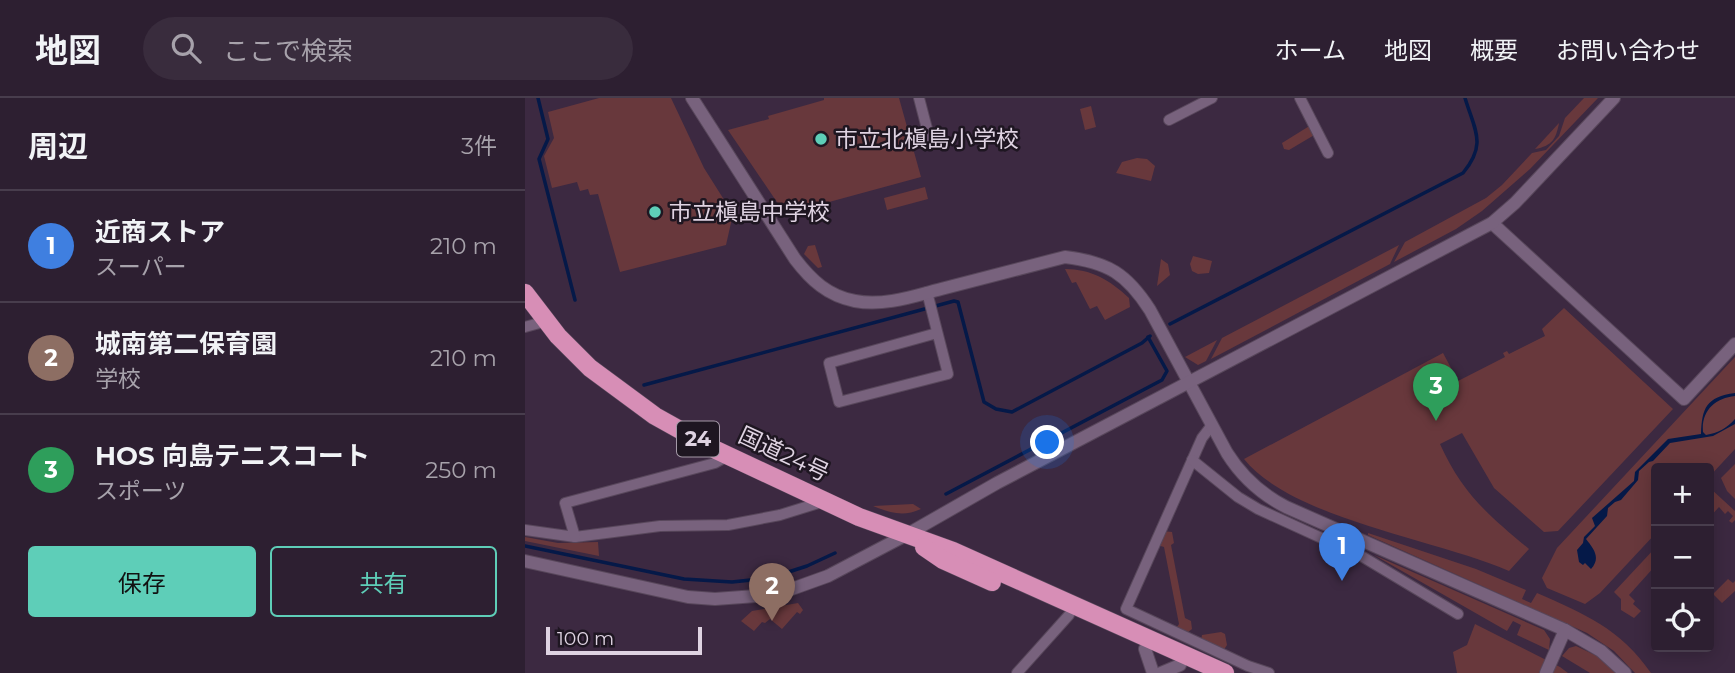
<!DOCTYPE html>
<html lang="ja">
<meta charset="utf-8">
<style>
body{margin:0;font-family:Montserrat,"Noto Sans JP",sans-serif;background:#392c3d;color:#f1f3f6}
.controls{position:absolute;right:21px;bottom:21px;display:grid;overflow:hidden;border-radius:7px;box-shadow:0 4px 18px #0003}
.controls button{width:63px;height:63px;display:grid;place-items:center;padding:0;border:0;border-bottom:2px solid #483d4d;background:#2d1f31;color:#f1f3f6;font:35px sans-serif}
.scale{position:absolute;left:21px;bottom:18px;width:156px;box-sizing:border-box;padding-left:7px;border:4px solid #dfd3e2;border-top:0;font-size:19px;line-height:24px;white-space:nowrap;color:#dfd3e2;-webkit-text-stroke:5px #1e1621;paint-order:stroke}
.you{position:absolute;left:523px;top:345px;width:24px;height:24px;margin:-18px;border:5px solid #fff;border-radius:50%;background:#1a73e8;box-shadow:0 0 0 10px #1a73e833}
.badge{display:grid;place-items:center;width:46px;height:46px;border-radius:50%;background:#5eceb8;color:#fff;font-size:23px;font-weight:700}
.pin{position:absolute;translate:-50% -58px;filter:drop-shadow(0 2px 4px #0008)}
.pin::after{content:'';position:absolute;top:37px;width:24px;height:21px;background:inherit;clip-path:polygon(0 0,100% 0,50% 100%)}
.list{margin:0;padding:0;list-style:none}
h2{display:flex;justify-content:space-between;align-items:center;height:91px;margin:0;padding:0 28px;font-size:30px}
h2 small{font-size:23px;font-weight:400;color:#a7a2ab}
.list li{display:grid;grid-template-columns:46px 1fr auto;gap:21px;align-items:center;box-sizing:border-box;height:112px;padding:0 28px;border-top:2px solid #483d4d}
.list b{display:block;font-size:26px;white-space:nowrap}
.list p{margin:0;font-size:23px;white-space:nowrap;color:#a7a2ab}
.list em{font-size:23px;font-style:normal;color:#a7a2ab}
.actions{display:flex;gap:14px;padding:21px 28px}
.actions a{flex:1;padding:16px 0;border:2px solid #5eceb8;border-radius:7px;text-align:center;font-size:24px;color:#5eceb8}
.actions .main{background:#5eceb8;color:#111}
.icon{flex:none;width:38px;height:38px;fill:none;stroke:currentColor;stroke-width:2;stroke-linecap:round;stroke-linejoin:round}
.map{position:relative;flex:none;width:1210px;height:575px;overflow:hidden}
header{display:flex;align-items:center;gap:42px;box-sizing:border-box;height:98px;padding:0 35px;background:#2d1f31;border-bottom:2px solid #483d4d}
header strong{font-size:33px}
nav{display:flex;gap:38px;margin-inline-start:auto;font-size:24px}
.search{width:490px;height:63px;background:#392c3d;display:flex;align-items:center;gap:18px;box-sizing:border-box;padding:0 24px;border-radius:38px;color:#a7a2ab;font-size:26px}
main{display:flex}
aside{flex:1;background:#2d1f31}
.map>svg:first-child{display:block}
.green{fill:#68383c}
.water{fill:#051948}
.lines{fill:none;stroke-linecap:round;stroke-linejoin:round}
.stream{stroke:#051948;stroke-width:3.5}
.minor-casing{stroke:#58475b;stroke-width:12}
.tertiary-casing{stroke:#58475b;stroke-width:14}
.trunk-casing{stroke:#58475b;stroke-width:19}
.minor{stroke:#78627d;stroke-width:10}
.tertiary{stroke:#78627d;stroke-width:12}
.trunk{stroke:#d78eb6;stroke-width:18}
.poi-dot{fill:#5eceb8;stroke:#1e1621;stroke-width:2.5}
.labels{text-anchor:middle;stroke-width:5;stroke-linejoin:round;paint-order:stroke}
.shield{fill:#1e1621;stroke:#a59aa8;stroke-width:2}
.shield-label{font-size:21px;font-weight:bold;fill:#dfd3e2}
.poi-label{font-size:23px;fill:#dfd3e2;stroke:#1e1621;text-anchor:start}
.street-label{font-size:23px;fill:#dfd3e2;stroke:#1e1621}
</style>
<header>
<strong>地図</strong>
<div class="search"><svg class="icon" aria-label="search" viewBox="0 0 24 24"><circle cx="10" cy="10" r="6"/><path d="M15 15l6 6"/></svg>ここで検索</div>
<nav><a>ホーム</a><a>地図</a><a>概要</a><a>お問い合わせ</a></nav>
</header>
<main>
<aside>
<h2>周辺<small>3件</small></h2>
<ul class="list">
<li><span class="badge" style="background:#3f7fe0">1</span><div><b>近商ストア</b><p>スーパー</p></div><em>210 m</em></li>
<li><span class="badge" style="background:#8d6e63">2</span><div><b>城南第二保育園</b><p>学校</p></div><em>210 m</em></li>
<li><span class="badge" style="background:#2e9e5b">3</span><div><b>HOS 向島テニスコート</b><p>スポーツ</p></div><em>250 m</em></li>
</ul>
<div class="actions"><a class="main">保存</a><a>共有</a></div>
</aside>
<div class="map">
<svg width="1210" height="575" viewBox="0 0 1210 575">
<rect width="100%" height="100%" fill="#3c2941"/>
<g class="green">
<path d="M74 0H146L179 70 208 116 201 147 95 174 73 96 65 97 63 91 55 93 52 84 27 90 19 58 29 40 23 14Z"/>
<path d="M299 0H374L396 79 260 116 203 32 244 21 243 18 299 2Z"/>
<path d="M1059 0H1073L1005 71 957 113 931 131 869 164 880 144 961 100 977 87 1007 55 1021 52 1034 38 1040 20Z"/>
<path d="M566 8 571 29 560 32 555 11Z"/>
<path d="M1034 25C1031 41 1027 48 1010 51Z"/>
<path d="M786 27 791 36 764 52 759 51 757 45Z"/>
<path d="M612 60 622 61 630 68 626 83 591 75 597 64Z"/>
<path d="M400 89 403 101 362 112 359 100Z"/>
<path d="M290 147 297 169 293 170 279 156 283 148Z"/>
<path d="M874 147 865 166 686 261 697 240Z"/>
<path d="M668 158 687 163 684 175 673 176 667 173 665 166Z"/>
<path d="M636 161 643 166 645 177 632 188Z"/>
<path d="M540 171C566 171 585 182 604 200L605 209 580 222 572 208 565 211 551 184 547 185Z"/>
<path d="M1039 210 1148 311 1033 433 1019 434 969 390 937 335 915 346C937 395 963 417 1004 451L984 473C911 441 767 421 719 361L918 255 933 283 980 259 978 255 982 253 984 256 1020 238 1017 231Z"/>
<path d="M692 242 681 263 673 267 660 259Z"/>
<path d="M1210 259V351L1184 379V370H1131V435L1075 495 1060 506 1022 490 1017 480 1032 450Z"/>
<path d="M1210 366V401L1202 393 1196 380Z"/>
<path d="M1186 391 1210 413V422L1207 425 1204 423 1208 418 1203 413 1200 416 1194 409 1184 420Z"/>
<path d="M388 406 396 411C378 419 366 415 348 408Z"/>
<path d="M638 433 647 434 649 445 646 447 660 520 666 523 667 531 662 535 652 529 654 526 639 449 632 447Z"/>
<path d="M843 435 951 471 1001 492 997 501 1006 505 1012 495C1059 516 1095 530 1126 575H1110L1089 553 1062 535 843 437Z"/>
<path d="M0 439 33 445 73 444 74 458 0 443Z"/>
<path d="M1131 449V467L1104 497 1110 503 1108 506 1116 513 1109 520 1096 512V501L1089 494Z"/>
<path d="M849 457 1019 532 1025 541 1024 552 992 537 996 527 988 523 982 533Z"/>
<path d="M1203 481 1208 485 1210 483V493L1197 505 1188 496Z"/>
<path d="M273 505 278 512 275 516 272 514 257 531 245 521 240 525 237 524 229 533 216 523 227 513Z"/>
<path d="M950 526 1035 569 1043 575H932L928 554 942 547Z"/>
<path d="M696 534 700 536 702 547 698 553 676 543 677 537Z"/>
<path d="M1051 548 1072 558 1091 575H1065L1037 558 1044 550Z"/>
</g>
<path class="water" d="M1210 295V298C1190 300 1176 313 1178 334L1181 337C1193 335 1202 330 1210 321V326L1188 338 1145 345 1128 363 1124 364 1114 373 1113 382 1096 402 1090 404 1083 410 1082 418 1061 441C1069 451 1076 460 1066 471L1060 465 1058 467 1054 464 1052 452 1058 445 1059 439 1070 428 1067 420 1109 383 1110 374 1143 341 1176 336C1177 310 1181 299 1210 295Z"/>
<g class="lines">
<g class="stream">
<path d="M13 0 23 41 14 61 50 202"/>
<path d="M645 226 938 75C962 46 950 33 940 0"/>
<path d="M119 287 429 203 433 204 459 304 471 311 487 314 617 245 625 238"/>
<path d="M421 396 637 282 642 273 623 239"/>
<path d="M0 448 159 481 207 484 245 480 282 468 310 455"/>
</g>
<g class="minor-casing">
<g id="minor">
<path d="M394 0 406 46"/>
<path d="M775 0 803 55"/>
<path d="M644 22 687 0"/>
<path d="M402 194 423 276 314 304 304 265 412 235"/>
<path d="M0 229 22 223"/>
<path d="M687 327 677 340 601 511 723 568 744 575"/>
<path d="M667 362 713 399 733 411 838 459 933 516"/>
<path d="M0 432 50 439 135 428 203 427 255 417 300 403"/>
<path d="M50 439 40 405 190 365 204 357"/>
<path d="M492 575 544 517"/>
</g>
</g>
<g class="tertiary-casing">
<g id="tertiary">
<path d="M167 0 270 161C286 182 303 198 330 203 360 209 392 197 420 190 460 180 500 169 540 159 583 164 602 176 625 212L702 355C717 379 736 396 761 409L1040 532 1076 553 1100 575"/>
<path d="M967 125 1159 301 1210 246"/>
<path d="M0 463 163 499 190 501 231 498 264 492 303 478 381 437 472 385 967 125 990 105 1089 0"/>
<path d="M620 551 628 575"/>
<path d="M636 575 655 567"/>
<path d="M1021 575 1040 532"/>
</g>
</g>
<g class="trunk-casing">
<g id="trunk">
<path d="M0 195 33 238 65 270 130 318 191 352 334 419 428 453 700 575"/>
<path d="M399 449 418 462 467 484"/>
</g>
</g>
<use href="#minor" class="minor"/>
<use href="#tertiary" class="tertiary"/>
<use href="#trunk" class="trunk"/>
</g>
<g class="poi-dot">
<circle cx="296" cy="41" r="7"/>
<circle cx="130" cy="114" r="7"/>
</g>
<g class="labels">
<rect class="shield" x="152" y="323.5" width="42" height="35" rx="5"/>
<g class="shield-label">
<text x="173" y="348">24</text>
</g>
<g class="poi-label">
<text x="310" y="49">市立北槇島小学校</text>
<text x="144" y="122">市立槇島中学校</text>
</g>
<g class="street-label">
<text transform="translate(259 356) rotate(25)" y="8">国道24号</text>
</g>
</g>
</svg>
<div class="controls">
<button>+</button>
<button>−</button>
<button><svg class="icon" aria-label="locate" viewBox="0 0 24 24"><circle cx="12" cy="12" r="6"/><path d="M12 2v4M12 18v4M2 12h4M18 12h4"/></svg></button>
</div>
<div class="scale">100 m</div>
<div class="you"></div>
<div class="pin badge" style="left:817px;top:483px;background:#3f7fe0">1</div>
<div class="pin badge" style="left:247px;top:523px;background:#8d6e63">2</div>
<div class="pin badge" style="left:911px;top:323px;background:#2e9e5b">3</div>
</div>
</main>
